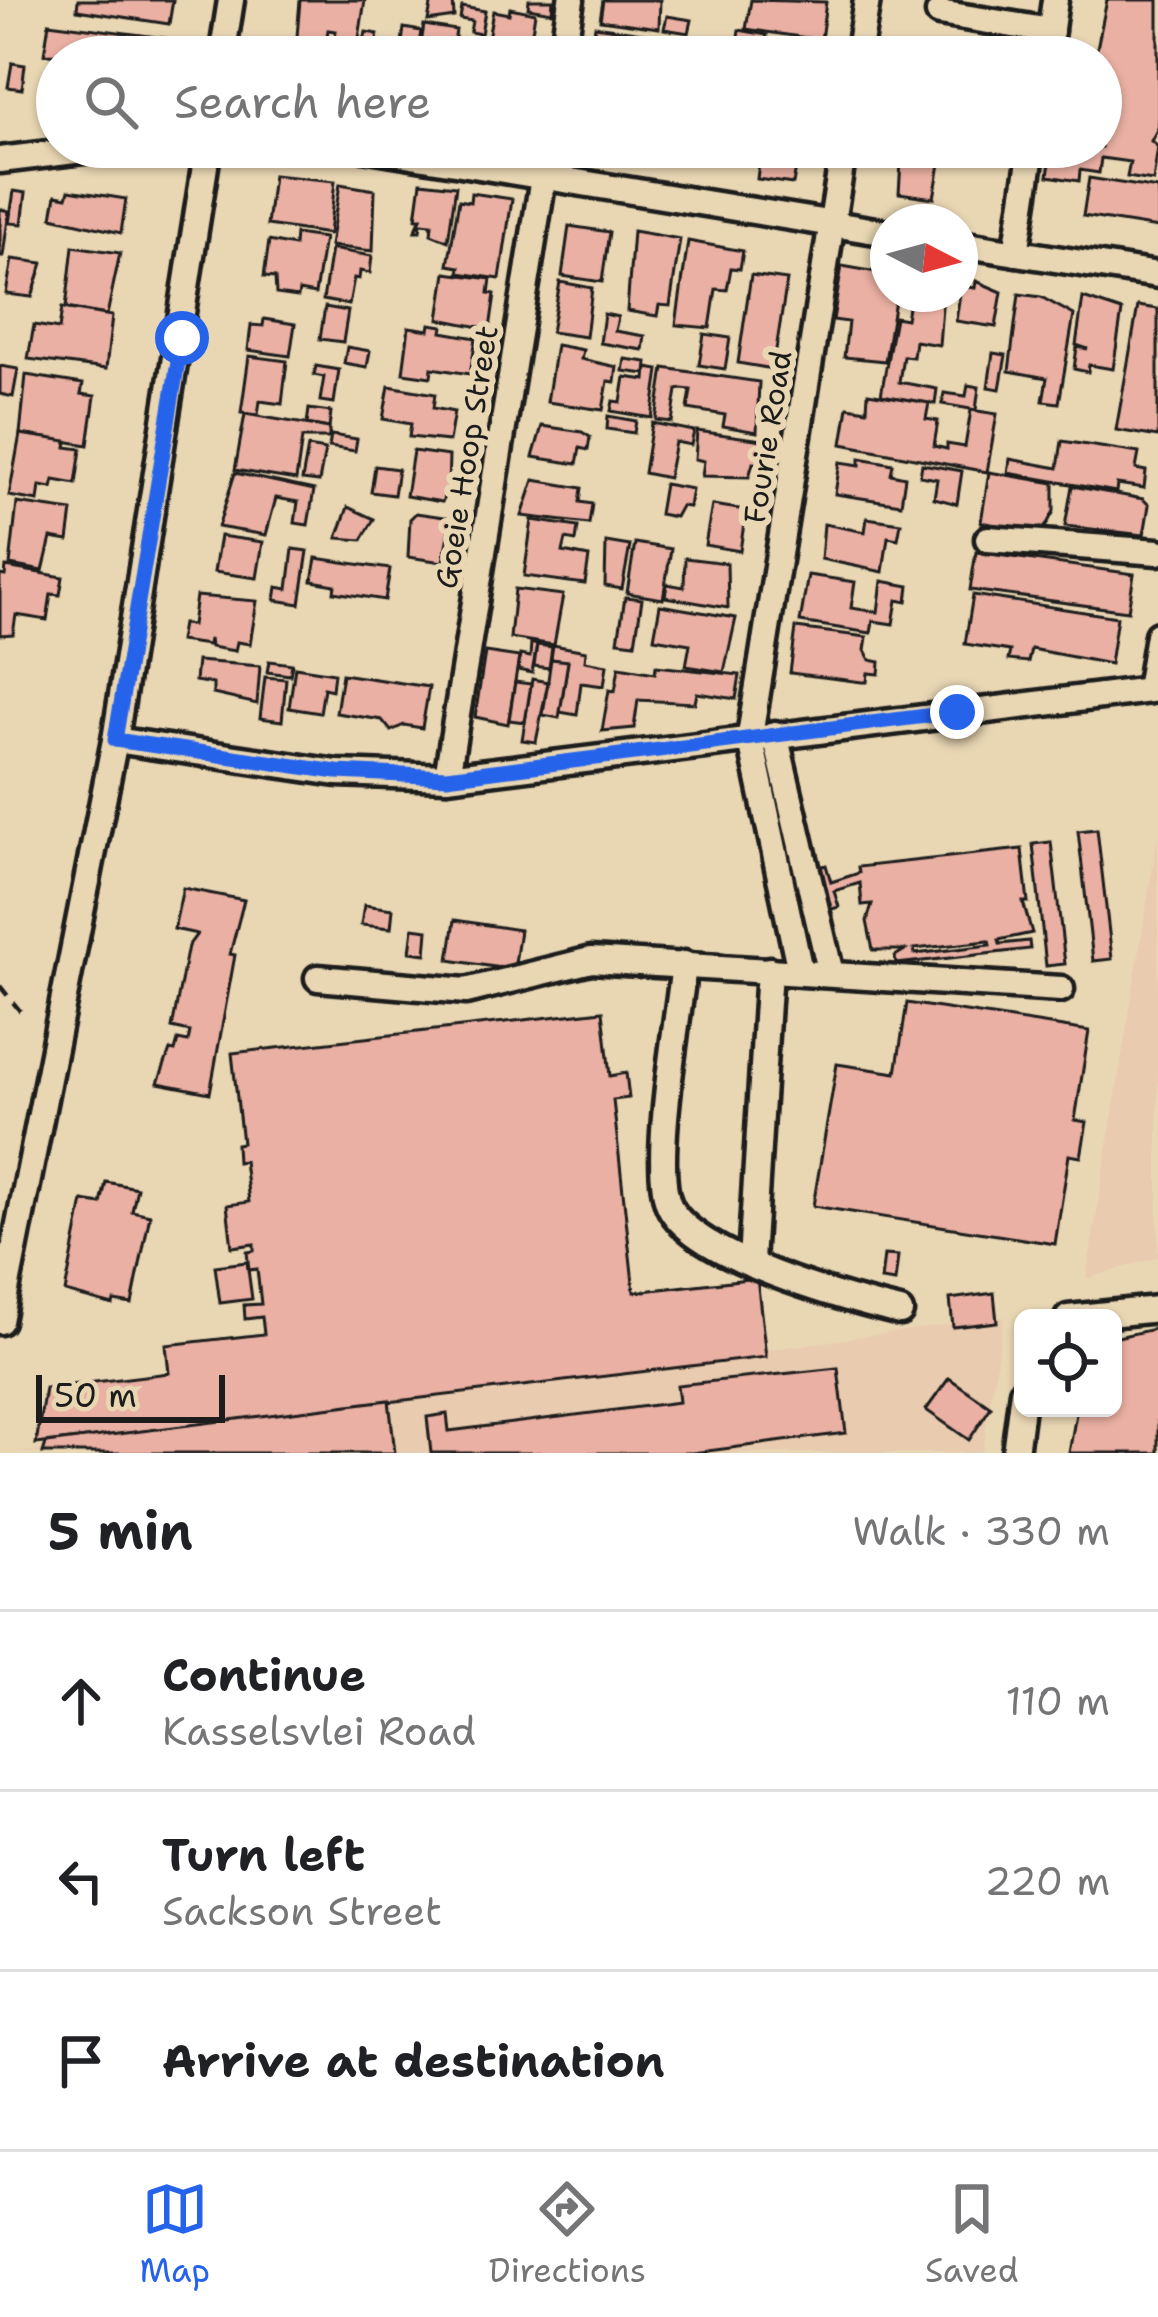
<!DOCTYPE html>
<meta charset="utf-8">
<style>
body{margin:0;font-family:"Shantell Sans",sans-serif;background:#f2f2f2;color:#202124}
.controls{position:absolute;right:36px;bottom:36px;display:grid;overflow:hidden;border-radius:18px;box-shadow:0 3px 9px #0004}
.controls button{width:108px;height:108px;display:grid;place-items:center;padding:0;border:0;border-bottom:3px solid #e0e0e0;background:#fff;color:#202124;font:60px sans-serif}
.compass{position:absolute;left:870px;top:204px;width:108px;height:108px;border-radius:50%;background:#fff;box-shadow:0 3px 9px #0004;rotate:96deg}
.scale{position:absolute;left:36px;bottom:30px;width:189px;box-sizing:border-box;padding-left:12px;border:6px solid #1c1c1c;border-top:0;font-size:33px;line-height:42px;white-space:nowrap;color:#1c1c1c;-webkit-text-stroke:9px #e9d7b4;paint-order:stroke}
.stop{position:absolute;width:36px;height:36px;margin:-27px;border:9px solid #2563eb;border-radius:50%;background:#fff}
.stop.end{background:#2563eb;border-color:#fff;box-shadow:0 3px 12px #0008}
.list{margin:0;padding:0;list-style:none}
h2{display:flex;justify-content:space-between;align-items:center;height:156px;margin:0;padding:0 48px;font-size:51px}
h2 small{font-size:39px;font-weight:400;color:#757577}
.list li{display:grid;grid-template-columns:78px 1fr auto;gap:36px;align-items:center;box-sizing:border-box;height:180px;padding:0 48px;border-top:3px solid #e0e0e0}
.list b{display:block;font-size:45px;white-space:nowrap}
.list p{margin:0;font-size:39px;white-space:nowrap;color:#757577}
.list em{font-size:39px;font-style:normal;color:#757577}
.icon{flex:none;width:66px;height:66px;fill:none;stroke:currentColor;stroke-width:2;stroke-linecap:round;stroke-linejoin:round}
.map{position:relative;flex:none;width:1158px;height:1453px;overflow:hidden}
.search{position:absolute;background:#fff;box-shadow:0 3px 9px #0004;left:36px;right:36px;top:36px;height:132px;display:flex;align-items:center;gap:30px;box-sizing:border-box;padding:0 42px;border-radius:66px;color:#757577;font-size:45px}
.sheet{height:696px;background:#fff}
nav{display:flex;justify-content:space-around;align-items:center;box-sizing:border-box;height:168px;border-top:3px solid #e0e0e0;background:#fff;font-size:33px;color:#757577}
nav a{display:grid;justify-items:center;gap:6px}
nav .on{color:#2563eb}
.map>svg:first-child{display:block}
.built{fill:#e9cbaf}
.building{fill:#eab0a3;stroke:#1c1c1c;stroke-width:3;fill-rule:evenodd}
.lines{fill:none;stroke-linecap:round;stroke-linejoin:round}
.minor-casing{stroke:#1c1c1c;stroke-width:33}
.path{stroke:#1c1c1c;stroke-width:4.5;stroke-dasharray:12 9;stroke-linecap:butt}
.minor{stroke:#e9d7b4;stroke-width:24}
.route{stroke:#2563eb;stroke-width:15}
.labels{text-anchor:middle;stroke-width:12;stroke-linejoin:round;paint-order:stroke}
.street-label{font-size:30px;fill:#1c1c1c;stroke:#e9d7b4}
</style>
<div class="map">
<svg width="1158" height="1453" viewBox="0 0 1158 1453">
<rect width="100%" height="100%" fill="#e9d7b4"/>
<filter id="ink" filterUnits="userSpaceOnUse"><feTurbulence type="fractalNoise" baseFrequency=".00833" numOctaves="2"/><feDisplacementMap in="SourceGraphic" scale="24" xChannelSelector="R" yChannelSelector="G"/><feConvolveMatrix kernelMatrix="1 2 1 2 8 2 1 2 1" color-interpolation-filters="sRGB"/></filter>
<g filter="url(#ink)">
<g class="built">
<path d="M1158 835V1257L1086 1279Z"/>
<path d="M1004 1317 982 1453H18Z"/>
</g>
<g class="building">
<path d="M78 0H173L169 24 77 10Z"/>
<path d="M300 0H365L356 57H320L322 46 333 48 336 31 328 30 326 42 297 37Z"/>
<path d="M432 0H453L454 17 428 21Z"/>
<path d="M529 0H553L552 12 528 8Z"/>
<path d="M603 0H660L659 28 600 20Z"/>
<path d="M751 0 826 2 821 40 746 29Z"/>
<path d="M1107 0H1158V128L1151 141 1158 147 1153 181 1127 177 1130 162 1101 158 1099 173 1080 170 1079 181 1048 176 1052 147H1101V57L1096 53Z"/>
<path d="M462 7 485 11 481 34 470 32 472 21 460 19Z"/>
<path d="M510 8 535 13 529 51 487 44 493 11 509 14Z"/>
<path d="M667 16 692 20 689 33 664 29Z"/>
<path d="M49 23 165 38 162 57 44 54Z"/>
<path d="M424 25 456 30 452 57H419Z"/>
<path d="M595 26 642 33 639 57H590Z"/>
<path d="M404 28 421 31 417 57H400Z"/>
<path d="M739 30 767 35 765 48 737 44Z"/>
<path d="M366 32 378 34 373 57 361 55Z"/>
<path d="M670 38 701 43 699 56 668 51Z"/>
<path d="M716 43 735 45 733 57H714Z"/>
<path d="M740 46 773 52 772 57H738Z"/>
<path d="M12 63 25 65 22 89 8 87Z"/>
<path d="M705 147H748L744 161 704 157Z"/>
<path d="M761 147H810L808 158 798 157 793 184 757 179Z"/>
<path d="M902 147H954L952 160 941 158 934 198 899 193Z"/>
<path d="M273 175 335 181 329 234 267 225Z"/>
<path d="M1089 178 1158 189V228L1083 216Z"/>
<path d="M421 182 456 186 448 241 431 234 432 224 421 223 420 231H415L421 218H416Z"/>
<path d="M340 184 375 190 373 251 330 246Z"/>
<path d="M69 190 126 199 121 233 52 217 56 195 67 197Z"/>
<path d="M14 191 26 193 22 224 9 223Z"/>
<path d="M471 193 512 199 500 279 459 273 460 267 448 265 459 200 470 202Z"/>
<path d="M0 209 9 211 3 256H0Z"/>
<path d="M569 226 609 232 602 282 562 276Z"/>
<path d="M633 231 680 239 670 306 659 305 657 316 627 311Z"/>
<path d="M295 234 324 238 315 294 299 291 298 297 276 294 275 278 264 277 269 241 294 246Z"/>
<path d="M688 241 743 251 740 269 731 268 727 290 716 289 710 328 676 325Z"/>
<path d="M73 246 120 253 107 315 66 308Z"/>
<path d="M331 249 372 256 370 273 360 271 359 279 354 278 349 305 323 300Z"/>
<path d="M12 259 43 263 32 297 6 294Z"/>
<path d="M842 266 888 274V294H896L885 361 844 357 848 322 833 320Z"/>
<path d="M446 273 491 279 489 293 495 294 490 329 439 319Z"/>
<path d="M751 275 787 280 773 369 738 363Z"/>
<path d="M976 281 1002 292 996 327 956 321 961 286 975 288Z"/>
<path d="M560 282 592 288 586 337 551 332Z"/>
<path d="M910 294H943L939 345 915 341 913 357 903 356 899 382 937 389 935 404 881 395 895 317 906 319Z"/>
<path d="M1019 294 1041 297 1074 315 1059 403 1043 401 1047 378 1009 371Z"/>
<path d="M1083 298 1122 311 1113 369 1089 365 1088 372 1074 369 1077 347 1088 349 1076 345Z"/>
<path d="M1138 306 1158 309V437L1116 430Z"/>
<path d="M325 307 348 311 343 342 320 339Z"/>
<path d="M62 308 112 316 106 369 28 359 34 325 59 329Z"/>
<path d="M604 314 618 317 615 331 645 336 643 350 600 343Z"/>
<path d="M264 319 295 324 290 356 248 350 251 325 263 326Z"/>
<path d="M430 324 443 326 442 332 476 338 470 374 432 368 431 377 403 373 409 327 429 330Z"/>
<path d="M704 334 730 338 725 369 699 365Z"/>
<path d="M556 345 583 350 581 359 617 367 615 382 608 381 603 410 547 402Z"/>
<path d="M347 347 370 351 367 367 344 363Z"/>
<path d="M993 353 1006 355 1000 389 988 387Z"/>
<path d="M249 356 287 361 282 404 260 401 258 415 241 413Z"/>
<path d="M625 359 647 362 646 374 623 371Z"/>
<path d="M0 366 18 369 13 397 0 394Z"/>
<path d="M316 366 339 370 334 403 320 401 324 377 314 375Z"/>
<path d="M647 368 659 370 652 418 611 411 613 401 621 402 625 377 646 380Z"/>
<path d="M664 368 759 382 757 432 723 426 725 415 688 409 691 390 682 389 677 390 672 422 656 420Z"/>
<path d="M26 375 83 384 81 394 95 396 88 445 20 434Z"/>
<path d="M968 385 979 387 976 410 942 404 944 393 966 396Z"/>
<path d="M389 386 435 394 433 408 454 412 449 441 409 437 411 424 383 419Z"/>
<path d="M868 393 929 403 926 419 938 421 934 446 947 449V444L965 447 971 410 997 414 987 472 842 444 848 407 867 410Z"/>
<path d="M309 409 331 412 329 428 307 424Z"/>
<path d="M245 414 329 428V438H302L296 480 235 470Z"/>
<path d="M608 416 636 421 634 433 607 429Z"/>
<path d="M652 423 694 431 691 445 675 442 668 478 644 473Z"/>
<path d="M542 426 582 432 590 437 588 450 580 448 577 464 533 457Z"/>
<path d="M697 431 763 440 759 464 753 463 749 477 702 476 704 461 695 459Z"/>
<path d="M20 434 67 441 66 447 81 449 76 484 54 480 52 488 40 486 38 501 9 496Z"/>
<path d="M331 435 357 439 355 451 329 447Z"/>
<path d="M1062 441 1139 453 1136 469 1146 471 1144 488 1117 484 1116 492 1008 473 1010 459 1058 468Z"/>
<path d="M308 447 325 450 319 482 302 480Z"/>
<path d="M413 451 449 456 448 487 442 502 406 496Z"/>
<path d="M860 458 893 464 891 474 905 477 901 504 835 494 840 462 860 465Z"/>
<path d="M922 464 962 471 957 504 934 498 937 479 920 476Z"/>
<path d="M375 466 398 469 394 495 371 492Z"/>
<path d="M989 472 1054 483V511L1041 535 981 522Z"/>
<path d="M235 473 314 490 308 525 295 523 298 502 276 498 266 535 218 527Z"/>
<path d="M534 480 582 488 580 502 592 504 589 524 522 516Z"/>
<path d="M664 484 692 489 689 507 681 506 675 517 659 514Z"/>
<path d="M1072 486 1143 499 1149 505 1144 535 1065 526Z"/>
<path d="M17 503 72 511 68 541 51 538 43 571 10 565Z"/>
<path d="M712 505 746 510 740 551 705 545Z"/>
<path d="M348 507 374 519 362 540 337 538Z"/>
<path d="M416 513 451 518 443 562 408 557 410 519Z"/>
<path d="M867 518 901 523 898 539 888 537 883 572 821 559 824 524 865 532Z"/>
<path d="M532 520 578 527 576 541 566 539 563 552 589 557 585 584 524 576Z"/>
<path d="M220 536 263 542 257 578 214 572Z"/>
<path d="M606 542 630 546 622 589 605 586Z"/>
<path d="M635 543 671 549 663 599 627 593Z"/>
<path d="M293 549 308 551 300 604 275 600 277 587 288 589Z"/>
<path d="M976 552 1134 574 1128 611 970 590Z"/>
<path d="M316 558 390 569 385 600 334 592 335 585 312 581Z"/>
<path d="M685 558 727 563 728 608 665 597 667 584 684 587Z"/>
<path d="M6 567 63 577 60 595 51 594 47 620 16 615 13 634 0 635V575L5 576Z"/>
<path d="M808 575 855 582 851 608 878 612 882 581 909 586 907 602 897 600 893 624 873 621 871 633 800 622Z"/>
<path d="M515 589 563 595 554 645 510 638Z"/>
<path d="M973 595 1117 617 1110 664 1031 649 1028 662 1008 660 1010 651 965 644Z"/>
<path d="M196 596 257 601 250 644 237 642 235 651 210 647 209 639 208 645 179 641 182 624 192 625Z"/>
<path d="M625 597 642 599 635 643 618 641Z"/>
<path d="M660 605 736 618 724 672 686 666 690 644 654 638Z"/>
<path d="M796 628 867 637 865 650 870 660 880 662 879 674 868 673 867 682H862L790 673Z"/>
<path d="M531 643 537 645 532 673 518 670 520 655 530 657Z"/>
<path d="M537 645 552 647 549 668 534 666Z"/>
<path d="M553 645 586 651 585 661 607 665 604 686 581 683 577 715 560 712 568 661 551 659Z"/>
<path d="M485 652 519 657 508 724 475 717Z"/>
<path d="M551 659 568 661 559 718 543 715Z"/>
<path d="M197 661 260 666 257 704 213 694V684L195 681Z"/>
<path d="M269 661 292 664 290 675 267 672Z"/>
<path d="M656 666 740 675 736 699 697 693 695 703 638 700 634 728 602 731 609 690 615 691 619 667 655 673Z"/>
<path d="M295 667 334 673 332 690 324 688 320 713 289 708Z"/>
<path d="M342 674 429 687 422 728 404 725 391 731 382 720 336 713Z"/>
<path d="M265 677 286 679 282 721 260 718Z"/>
<path d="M532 679 548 682 536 742 522 740Z"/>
<path d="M515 682 531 684 525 722 509 720Z"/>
<path d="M1097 829 1112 959 1093 961 1078 831Z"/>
<path d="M1051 842 1065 964 1046 966 1033 844Z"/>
<path d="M1022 849 1028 902H1023L1032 933 999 940 1000 944 1029 941 1030 949 896 964 895 956 905 950H873L867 921 872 904 862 905 860 883 834 891 839 907 778 925 766 882 826 865 831 882 859 873 858 867ZM989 941 990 945 915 954 914 949Z"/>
<path d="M183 888 244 900 230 954 235 955 210 1093 158 1083 170 1050 175 1051 178 1040 188 1042 190 1032 172 1028 188 946 197 934 174 929Z"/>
<path d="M364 905 393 909 391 928 361 925Z"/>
<path d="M455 920 520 930 514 970 449 960Z"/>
<path d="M413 928 428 930 426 954 410 952Z"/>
<path d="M907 1003 1089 1031 1075 1120 1087 1122 1081 1157 1069 1155 1055 1244 813 1206 837 1064 896 1073Z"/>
<path d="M603 1011 610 1076 626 1073 629 1098 613 1100 634 1292 757 1278 766 1357 36 1444 45 1388 169 1373 166 1345 264 1334 262 1317 245 1319 244 1305 261 1304 257 1269 249 1270 247 1252 254 1251V1244L232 1247 227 1205 249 1202 244 1161 237 1162 236 1144 242 1143 232 1053Z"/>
<path d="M106 1182 137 1188 132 1211 150 1215 132 1304 114 1301 113 1305 65 1292 83 1201 101 1204Z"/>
<path d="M884 1255 898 1256 895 1282 881 1280Z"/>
<path d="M247 1262 252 1299 220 1303 215 1266Z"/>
<path d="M994 1293 997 1322 953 1327 950 1299Z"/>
<path d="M1158 1328V1453H1069L1077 1408H1113V1338Z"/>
<path d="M838 1368 846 1433 692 1453H431L427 1417 447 1414 449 1431 679 1402 677 1385Z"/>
<path d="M949 1378 991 1407 969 1440 926 1410Z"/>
<path d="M389 1400 395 1453H43L46 1443Z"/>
</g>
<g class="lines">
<g class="minor-casing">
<g id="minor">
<path d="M939 13 1051 31"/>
<path d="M222 57 231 0"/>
<path d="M562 57 571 0"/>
<path d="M858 57 867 0"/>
<path d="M1047 57 1055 0"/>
<path d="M363 147 888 233"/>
<path d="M0 160 108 147"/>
<path d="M960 244 1158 275"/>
<path d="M1016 253 1032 147"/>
<path d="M988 539 1158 552"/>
<path d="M1149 690 1158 635"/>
<path d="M775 734 831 974"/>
<path d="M115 740 337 773 447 777 1158 689"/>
<path d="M447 777 548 147"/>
<path d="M684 964C679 1015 651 1164 669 1205 691 1257 846 1299 900 1312"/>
<path d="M800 971 750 736 844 147"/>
<path d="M318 978 466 991 591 960 1061 989"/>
<path d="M751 1261 769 970"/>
<path d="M1068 1318 1158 1309"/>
<path d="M0 1321 115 740 208 147"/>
<path d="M1015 1453 1023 1391"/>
</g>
</g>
<path class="path" d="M0 986 20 1011"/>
<use href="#minor" class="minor"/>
</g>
</g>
<g class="lines" filter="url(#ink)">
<path class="route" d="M182 338 115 740 337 772 447 777 957 712"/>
</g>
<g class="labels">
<g class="street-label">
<text transform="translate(768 437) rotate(-81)" y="10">Fourie Road</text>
<text transform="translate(467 457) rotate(-81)" y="10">Goeie Hoop Street</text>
</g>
</g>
</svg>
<div class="controls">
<button><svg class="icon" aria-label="locate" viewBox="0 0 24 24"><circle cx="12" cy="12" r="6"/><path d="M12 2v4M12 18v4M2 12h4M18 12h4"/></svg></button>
</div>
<svg class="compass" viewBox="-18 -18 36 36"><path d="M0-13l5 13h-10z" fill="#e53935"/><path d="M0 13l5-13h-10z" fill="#757577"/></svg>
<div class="scale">50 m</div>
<div class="stop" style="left:182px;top:338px"></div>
<div class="stop end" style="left:957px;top:712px"></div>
<div class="search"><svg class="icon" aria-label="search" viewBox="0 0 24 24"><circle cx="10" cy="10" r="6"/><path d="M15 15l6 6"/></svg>Search here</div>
</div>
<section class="sheet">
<h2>5 min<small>Walk · 330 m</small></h2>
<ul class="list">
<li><svg class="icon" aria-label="ahead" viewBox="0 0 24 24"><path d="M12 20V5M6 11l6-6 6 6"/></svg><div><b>Continue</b><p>Kasselsvlei Road</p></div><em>110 m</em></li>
<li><svg class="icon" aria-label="left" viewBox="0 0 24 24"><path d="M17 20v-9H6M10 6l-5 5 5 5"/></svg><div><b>Turn left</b><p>Sackson Street</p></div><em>220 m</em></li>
<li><svg class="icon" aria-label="arrive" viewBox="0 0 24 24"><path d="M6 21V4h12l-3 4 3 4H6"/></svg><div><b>Arrive at destination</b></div></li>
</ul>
</section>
<nav>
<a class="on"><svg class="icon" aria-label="map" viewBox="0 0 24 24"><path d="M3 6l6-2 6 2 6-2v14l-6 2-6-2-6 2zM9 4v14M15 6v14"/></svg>Map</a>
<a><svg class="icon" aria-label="directions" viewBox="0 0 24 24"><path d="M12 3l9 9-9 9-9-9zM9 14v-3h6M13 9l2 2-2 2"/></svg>Directions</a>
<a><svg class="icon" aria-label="saved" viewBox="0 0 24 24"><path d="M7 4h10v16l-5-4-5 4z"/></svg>Saved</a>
</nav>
